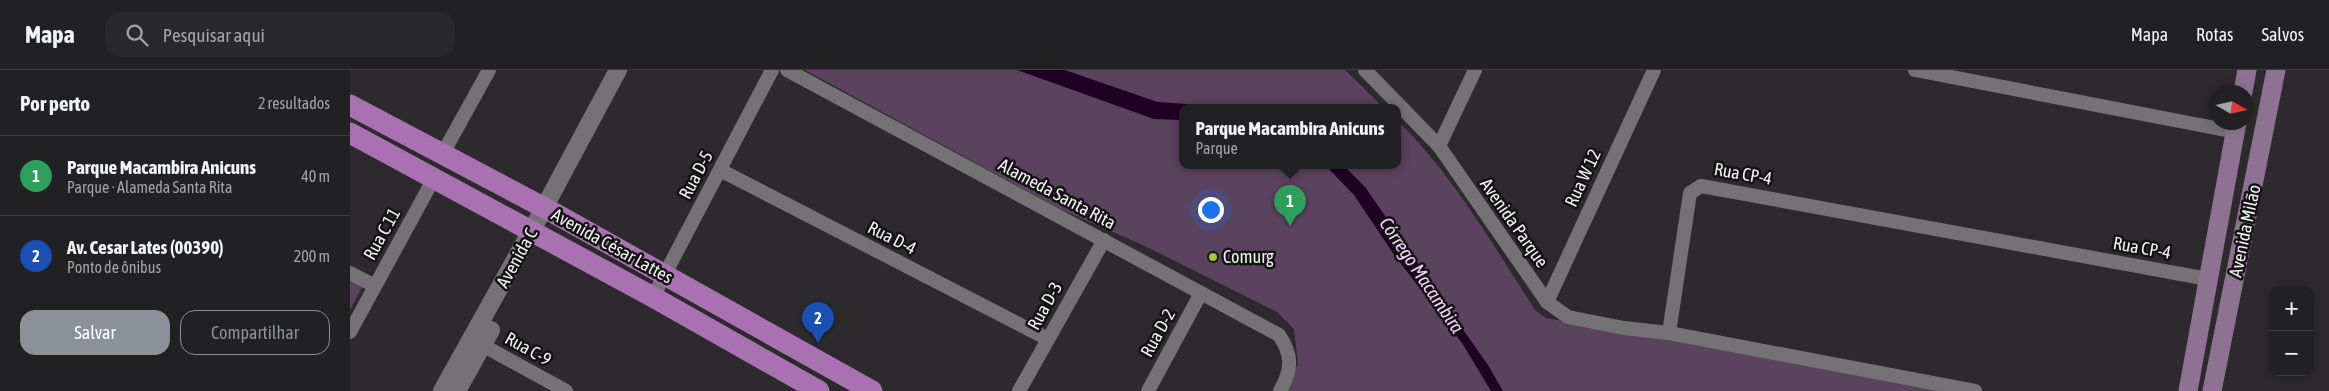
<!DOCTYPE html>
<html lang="pt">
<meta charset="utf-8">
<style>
body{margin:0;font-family:"Asap Condensed",sans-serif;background:#29282a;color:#f1f3f6}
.controls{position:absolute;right:15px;bottom:15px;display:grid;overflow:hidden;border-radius:10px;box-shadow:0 2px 12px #0003}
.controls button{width:45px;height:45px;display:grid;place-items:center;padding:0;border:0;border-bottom:1px solid #3e3e40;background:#212022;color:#f1f3f6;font:25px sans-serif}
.compass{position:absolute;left:1859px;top:15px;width:45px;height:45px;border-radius:50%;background:#212022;box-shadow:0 2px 12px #0003;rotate:99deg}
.you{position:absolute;left:860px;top:139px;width:18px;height:18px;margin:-12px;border:4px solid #fff;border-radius:50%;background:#1a73e8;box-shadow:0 0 0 8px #1a73e833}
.badge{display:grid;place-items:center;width:32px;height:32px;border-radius:50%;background:#8c9099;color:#fff;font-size:16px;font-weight:700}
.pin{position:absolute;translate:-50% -41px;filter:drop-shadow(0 1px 2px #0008)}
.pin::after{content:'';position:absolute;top:26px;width:18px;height:15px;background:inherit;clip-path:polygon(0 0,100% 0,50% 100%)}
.popup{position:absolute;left:829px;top:34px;width:222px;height:65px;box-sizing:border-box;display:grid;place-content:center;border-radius:10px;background:#212022;filter:drop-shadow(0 1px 4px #0005);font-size:16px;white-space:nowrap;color:#a2a3a5}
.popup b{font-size:19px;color:#f1f3f6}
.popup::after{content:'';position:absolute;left:50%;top:100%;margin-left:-10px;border:10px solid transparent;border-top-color:#212022}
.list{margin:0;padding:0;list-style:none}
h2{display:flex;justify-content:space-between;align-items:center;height:65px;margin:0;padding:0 20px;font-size:21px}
h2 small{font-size:16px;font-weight:400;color:#a2a3a5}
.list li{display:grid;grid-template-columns:32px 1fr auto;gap:15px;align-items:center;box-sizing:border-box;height:80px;padding:0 20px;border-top:1px solid #3e3e40}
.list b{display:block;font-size:19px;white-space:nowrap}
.list p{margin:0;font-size:16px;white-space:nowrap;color:#a2a3a5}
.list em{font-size:16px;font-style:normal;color:#a2a3a5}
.actions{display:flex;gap:10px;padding:15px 20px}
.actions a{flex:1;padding:11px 0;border:1px solid #8c9099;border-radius:15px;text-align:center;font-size:18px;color:#8c9099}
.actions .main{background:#8c9099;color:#fff}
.icon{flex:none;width:28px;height:28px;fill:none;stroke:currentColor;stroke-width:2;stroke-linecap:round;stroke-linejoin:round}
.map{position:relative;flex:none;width:1979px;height:321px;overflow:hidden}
header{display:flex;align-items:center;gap:30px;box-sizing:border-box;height:70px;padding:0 25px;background:#212022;border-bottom:1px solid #3e3e40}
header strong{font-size:24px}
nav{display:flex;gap:28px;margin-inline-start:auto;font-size:18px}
.search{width:350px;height:45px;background:#29282a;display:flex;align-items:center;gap:12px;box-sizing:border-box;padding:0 18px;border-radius:15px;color:#a2a3a5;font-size:19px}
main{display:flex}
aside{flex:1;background:#212022}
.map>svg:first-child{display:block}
.green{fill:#5b425e}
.water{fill:#200025}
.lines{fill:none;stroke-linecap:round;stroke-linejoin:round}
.stream{stroke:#200025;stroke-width:4.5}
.minor{stroke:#747275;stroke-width:14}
.tertiary{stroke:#747275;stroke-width:18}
.secondary{stroke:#8f7293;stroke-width:19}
.primary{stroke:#a971b1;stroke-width:21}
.poi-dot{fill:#9cca31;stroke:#141314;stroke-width:2}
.labels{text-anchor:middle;stroke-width:5;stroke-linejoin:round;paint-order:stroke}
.street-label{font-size:18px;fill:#f3f2f3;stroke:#141314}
.poi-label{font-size:18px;fill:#f3f2f3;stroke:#141314;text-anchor:start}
.water-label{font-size:19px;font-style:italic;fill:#f6d1fa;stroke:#141314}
</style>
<header>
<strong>Mapa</strong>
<div class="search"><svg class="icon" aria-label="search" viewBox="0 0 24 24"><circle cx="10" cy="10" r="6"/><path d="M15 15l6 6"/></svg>Pesquisar aqui</div>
<nav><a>Mapa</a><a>Rotas</a><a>Salvos</a></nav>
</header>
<main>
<aside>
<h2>Por perto<small>2 resultados</small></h2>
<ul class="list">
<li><span class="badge" style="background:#2e9e5b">1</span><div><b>Parque Macambira Anicuns</b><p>Parque · Alameda Santa Rita</p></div><em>40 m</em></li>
<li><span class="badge" style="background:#1a4fb4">2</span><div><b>Av. Cesar Lates (00390)</b><p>Ponto de ônibus</p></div><em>200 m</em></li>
</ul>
<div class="actions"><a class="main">Salvar</a><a>Compartilhar</a></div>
</aside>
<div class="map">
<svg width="1979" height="321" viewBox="0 0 1979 321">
<rect width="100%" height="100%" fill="#2c2a2d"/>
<g class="green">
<path d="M455 0H995L1033 37H832V95H1048V51C1103 105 1143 175 1185 240L1196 248 1603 321H933L948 294 944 259 927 242 795 176 710 139Z"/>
<path d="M0 211 12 217 0 240Z"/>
</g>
<g class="water">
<path d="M667 0H708L806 34 845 37H832V50L804 49Z"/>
<path d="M975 95H990L1013 118 1138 295 1153 321H1141L1112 273 1045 186 1004 125Z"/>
</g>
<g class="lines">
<g class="stream">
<path d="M708 0 806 34 845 37"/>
<path d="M990 95 1013 118 1058 183"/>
<path d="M1062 189 1103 248"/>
</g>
<g class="minor">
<path d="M437 0 929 265C943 286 942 299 930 321"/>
<path d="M1015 0 1089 76 1197 232 1218 247 1274 258 1319 263 1625 321"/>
<path d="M1565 0 1886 62"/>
<path d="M1089 76 1125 0"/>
<path d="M92 85 139 0"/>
<path d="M370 100 698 269"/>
<path d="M0 203 25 216"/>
<path d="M303 227 422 0"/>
<path d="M1197 232 1304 0"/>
<path d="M0 262 83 110"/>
<path d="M1319 263 1340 123 1351 116 1858 209"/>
<path d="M125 271 216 321"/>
<path d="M669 321 754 170"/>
<path d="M798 321 851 223"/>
</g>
<g class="tertiary">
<path d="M92 321 194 138 268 0"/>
<path d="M107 321 141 260"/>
</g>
<g class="secondary">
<path d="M1893 22 1897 0"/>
<path d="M1838 321 1887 52"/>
<path d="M1862 321 1926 0"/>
</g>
<g class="primary">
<path d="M0 35 204 143 522 321"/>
<path d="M0 63 303 227 469 321"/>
</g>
</g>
<circle class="poi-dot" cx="863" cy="187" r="5"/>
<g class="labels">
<g class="street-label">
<text transform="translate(1393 104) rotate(10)" y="6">Rua CP-4</text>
<text transform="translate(346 105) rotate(-62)" y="6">Rua D-5</text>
<text transform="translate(1233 108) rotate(-65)" y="6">Rua W 12</text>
<text transform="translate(707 124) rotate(28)" y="6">Alameda Santa Rita</text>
<text transform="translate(1164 153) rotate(55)" y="6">Avenida Parque</text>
<text transform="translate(1895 161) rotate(-78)" y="6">Avenida Milão</text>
<text transform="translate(32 164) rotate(-61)" y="6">Rua C 11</text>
<text transform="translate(542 168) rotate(27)" y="6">Rua D-4</text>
<text transform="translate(262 176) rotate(29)" y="6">Avenida César Lattes</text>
<text transform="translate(1792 178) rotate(10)" y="6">Rua CP-4</text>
<text transform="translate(167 188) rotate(-61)" y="6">Avenida C</text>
<text transform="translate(695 236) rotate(-61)" y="6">Rua D-3</text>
<text transform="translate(808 263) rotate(-61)" y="6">Rua D-2</text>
<text transform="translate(178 279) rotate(29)" y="6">Rua C-9</text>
</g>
<g class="poi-label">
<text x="873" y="193">Comurg</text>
</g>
<g class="water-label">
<text transform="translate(1072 205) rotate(56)" y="7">Córrego Macambira</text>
</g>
</g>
</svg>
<div class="controls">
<button>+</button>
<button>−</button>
</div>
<svg class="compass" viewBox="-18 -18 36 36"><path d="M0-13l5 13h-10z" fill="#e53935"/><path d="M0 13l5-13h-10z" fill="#a2a3a5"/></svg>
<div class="you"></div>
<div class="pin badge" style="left:940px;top:156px;background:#2e9e5b">1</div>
<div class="popup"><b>Parque Macambira Anicuns</b>Parque</div>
<div class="pin badge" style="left:468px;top:273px;background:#1a4fb4">2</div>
</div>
</main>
